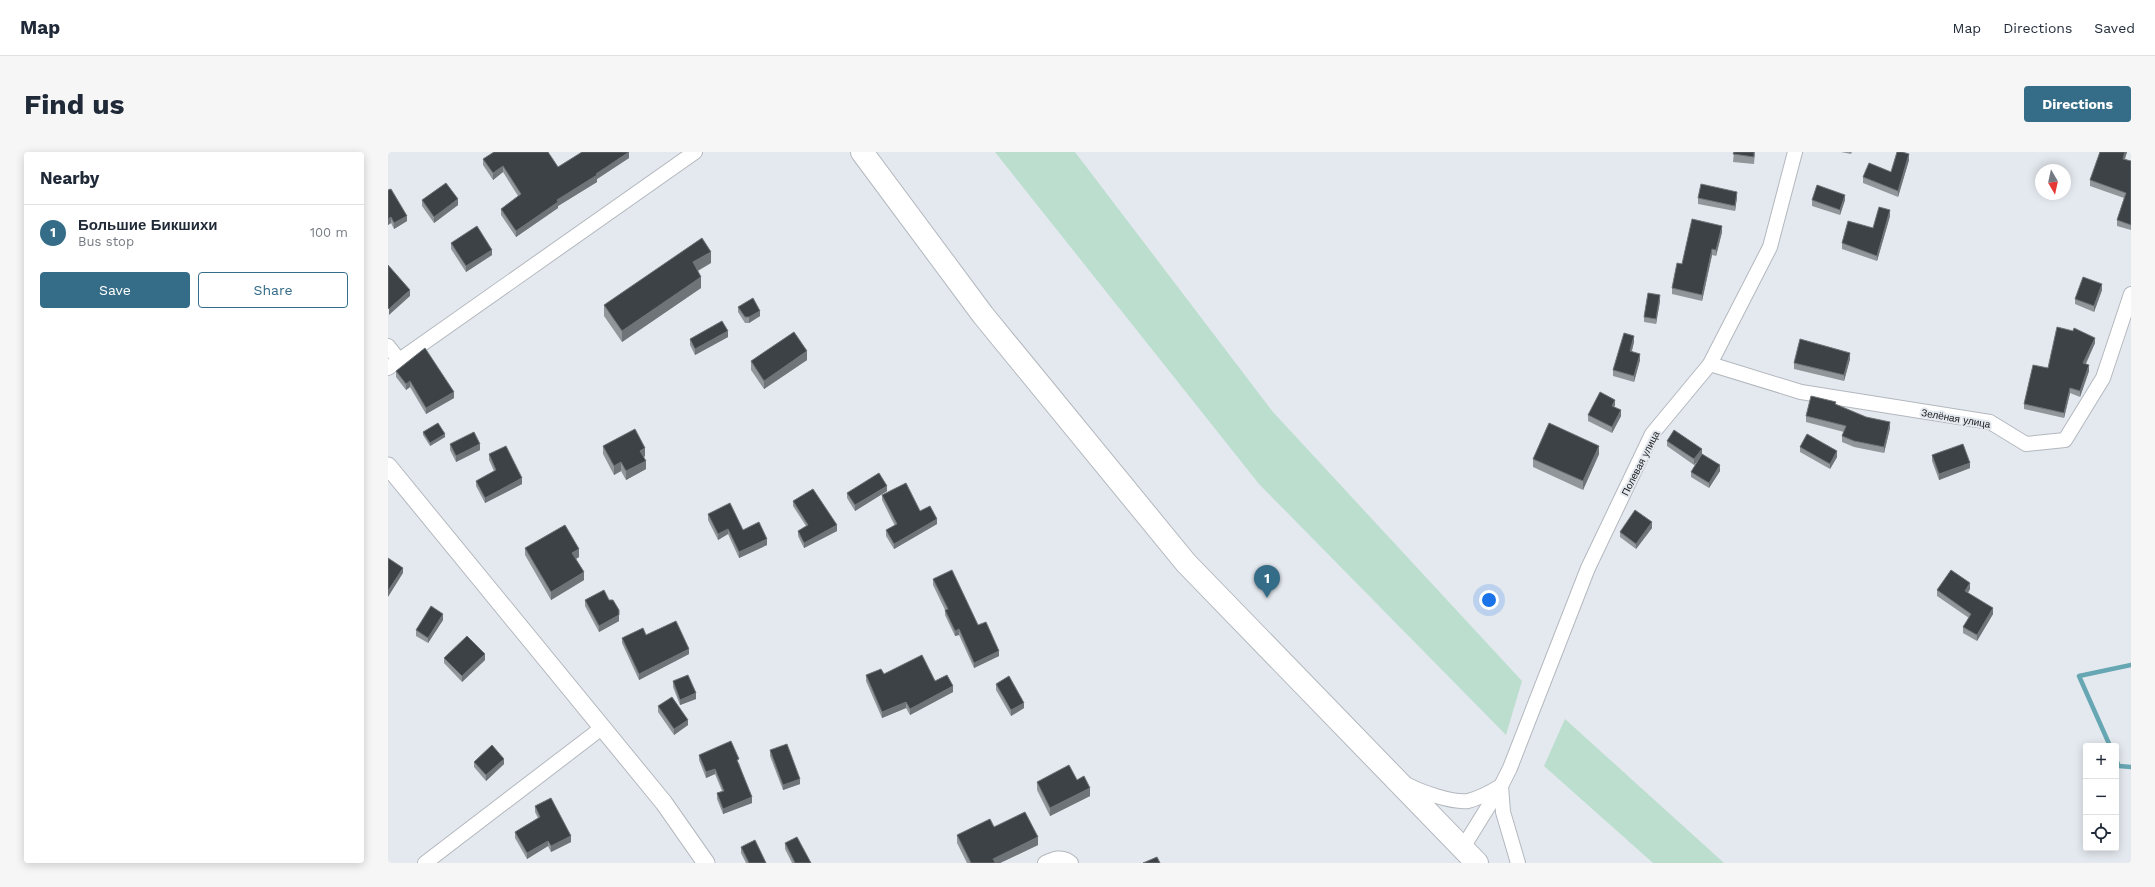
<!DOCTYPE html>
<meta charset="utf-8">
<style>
body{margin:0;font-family:"Work Sans",sans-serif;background:#f6f6f7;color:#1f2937}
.controls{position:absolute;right:12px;bottom:12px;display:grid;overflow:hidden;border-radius:4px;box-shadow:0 2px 10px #0003}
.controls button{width:36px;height:36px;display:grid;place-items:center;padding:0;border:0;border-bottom:1px solid #e0e1e3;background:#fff;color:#1f2937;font:20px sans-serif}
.compass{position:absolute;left:1647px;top:12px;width:36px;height:36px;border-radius:50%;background:#fff;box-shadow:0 2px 10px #0003;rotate:171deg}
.you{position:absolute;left:1101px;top:448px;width:14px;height:14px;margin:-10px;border:3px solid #fff;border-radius:50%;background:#1a73e8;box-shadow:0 0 0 6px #1a73e833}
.badge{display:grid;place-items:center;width:26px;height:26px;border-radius:50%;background:#356c87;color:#fff;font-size:13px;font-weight:700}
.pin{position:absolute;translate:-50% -33px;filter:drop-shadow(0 1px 2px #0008)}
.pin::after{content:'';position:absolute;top:21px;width:14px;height:12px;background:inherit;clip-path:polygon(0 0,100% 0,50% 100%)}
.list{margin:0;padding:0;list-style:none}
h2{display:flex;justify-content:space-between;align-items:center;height:52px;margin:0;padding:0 16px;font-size:17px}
h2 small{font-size:13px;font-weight:400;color:#747a83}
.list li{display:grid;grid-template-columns:26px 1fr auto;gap:12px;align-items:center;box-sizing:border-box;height:56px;padding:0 16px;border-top:1px solid #e0e1e3}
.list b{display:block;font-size:15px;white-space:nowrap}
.list p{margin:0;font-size:13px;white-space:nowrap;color:#747a83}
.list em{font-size:13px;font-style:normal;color:#747a83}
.actions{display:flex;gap:8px;padding:12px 16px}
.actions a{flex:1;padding:9px 0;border:1px solid #356c87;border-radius:4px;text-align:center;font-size:14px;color:#356c87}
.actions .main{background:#356c87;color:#fff}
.icon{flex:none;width:22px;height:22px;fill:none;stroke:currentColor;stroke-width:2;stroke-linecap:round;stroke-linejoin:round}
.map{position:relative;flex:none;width:1743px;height:711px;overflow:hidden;border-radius:4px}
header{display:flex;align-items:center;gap:24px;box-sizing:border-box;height:56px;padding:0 20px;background:#fff;border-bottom:1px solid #e0e1e3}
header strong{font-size:19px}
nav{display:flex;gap:22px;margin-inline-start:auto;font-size:14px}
.intro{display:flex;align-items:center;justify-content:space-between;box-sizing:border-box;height:96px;padding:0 24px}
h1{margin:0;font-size:28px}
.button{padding:10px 18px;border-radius:4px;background:#356c87;color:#fff;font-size:14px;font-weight:700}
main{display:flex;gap:24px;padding:0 24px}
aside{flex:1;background:#fff;border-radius:4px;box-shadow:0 2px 10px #0003}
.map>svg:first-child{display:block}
.green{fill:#bcdece}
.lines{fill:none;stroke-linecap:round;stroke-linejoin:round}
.stream{stroke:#66a7b3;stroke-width:4.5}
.minor-casing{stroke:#b3b8be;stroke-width:16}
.tertiary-casing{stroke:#b3b8be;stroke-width:19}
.trunk-casing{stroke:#b3b8be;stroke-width:24}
.minor{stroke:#fff;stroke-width:14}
.tertiary{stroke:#fff;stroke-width:17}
.trunk{stroke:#fff;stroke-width:22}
.wall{fill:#90969a}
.shaded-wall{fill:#6f7479}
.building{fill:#3d4246;stroke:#6f7479}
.labels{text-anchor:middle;stroke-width:4;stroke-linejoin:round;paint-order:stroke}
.street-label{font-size:10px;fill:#17191b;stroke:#e4e9ef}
</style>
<header>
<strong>Map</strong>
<nav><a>Map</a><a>Directions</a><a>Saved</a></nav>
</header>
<div class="intro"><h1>Find us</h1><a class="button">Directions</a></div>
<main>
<aside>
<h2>Nearby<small></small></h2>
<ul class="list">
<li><span class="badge">1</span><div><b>Большие Бикшихи</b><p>Bus stop</p></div><em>100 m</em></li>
</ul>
<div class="actions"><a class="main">Save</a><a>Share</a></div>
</aside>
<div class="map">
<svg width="1743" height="711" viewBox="0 0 1743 711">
<rect width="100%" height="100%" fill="#e4e9ef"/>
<g class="green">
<path d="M607 0H687L885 260 1134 529 1118 583 871 332Z"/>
<path d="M1177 567 1336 711H1265L1156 614Z"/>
</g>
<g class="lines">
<g class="stream">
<path d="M1722 594 1691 524 1743 513"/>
<path d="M1728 608 1731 614 1743 615"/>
</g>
<g class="minor-casing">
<g id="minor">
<path d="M0 194 11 208"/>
<path d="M1322 212 1413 240 1602 270 1638 292 1677 288 1715 226 1743 142"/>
<path d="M0 216 307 0"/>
<path d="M1020 633C1033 640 1065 651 1080 649 1092 646 1101 641 1111 635"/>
<path d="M1113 634 1115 660 1130 711"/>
<path d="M1074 697 1113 634 1122 616 1200 416 1264 282 1322 212 1382 95 1407 0"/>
<path d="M37 711 215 575"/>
<path d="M657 711C665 707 675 703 683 711"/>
</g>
</g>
<g class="tertiary-casing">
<path id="tertiary" d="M0 314 276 651 318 711"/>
</g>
<g class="trunk-casing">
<path id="trunk" d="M474 0 595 163 798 411 1089 711"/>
</g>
<use href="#minor" class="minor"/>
<use href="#tertiary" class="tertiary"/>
<use href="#trunk" class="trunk"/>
</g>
<g class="wall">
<path d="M1346 0H1367L1366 12 1345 10Z"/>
<path d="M1453 0H1464L1463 2Z"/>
<path d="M1711 0H1739L1737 7 1743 9V78L1729 74V68L1736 46 1702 34V28L1711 2Z"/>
<path d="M241 6 209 27V30L170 54V56L128 85 113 63V57L130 44 115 20 105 28 95 13V7L170 15Z"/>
<path d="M1521 8 1510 45 1475 31V25L1503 20Z"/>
<path d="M0 38 19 69 6 77 3 71 0 73Z"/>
<path d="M1349 45 1347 59 1310 52V46Z"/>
<path d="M34 48 70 53 46 71 34 54Z"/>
<path d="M1424 48H1457L1452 63 1424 54Z"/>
<path d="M1502 64 1489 109 1454 97V91L1485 76Z"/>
<path d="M1334 80 1328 104 1324 103 1314 149 1284 142V136L1294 112Z"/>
<path d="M63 91 104 103 78 120 63 97Z"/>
<path d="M323 111 310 119 313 136 234 190 216 164V153Z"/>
<path d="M1714 138 1706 160 1687 152V147Z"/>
<path d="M1272 149 1268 172 1256 170V165Z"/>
<path d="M350 155 372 164 361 171H357L350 160Z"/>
<path d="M340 185 307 203 302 193V187Z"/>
<path d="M1246 190 1244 199 1252 208 1246 230 1225 224V218Z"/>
<path d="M1707 191 1698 212 1701 219 1692 245 1682 241 1676 266 1636 257V252L1660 216Z"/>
<path d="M1462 207 1456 229 1406 217V211Z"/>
<path d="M419 208 376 237 363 218V209Z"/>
<path d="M8 219 66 246 38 262 22 235 18 238 8 225Z"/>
<path d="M1448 252 1502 276 1496 301 1466 295 1454 290V284L1456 280 1418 270V264Z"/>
<path d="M1227 253 1226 255 1233 264 1224 281 1200 269V263Z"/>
<path d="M35 280 57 285 42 294 35 283Z"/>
<path d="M1279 289 1314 302 1332 319 1321 336 1303 325V320L1310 308 1306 313 1279 294Z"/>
<path d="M62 292 92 298 68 310 62 298Z"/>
<path d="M215 294 257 304 256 305 258 317 238 328 233 319 226 323 215 302Z"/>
<path d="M1412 295 1449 305 1442 317 1412 300Z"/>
<path d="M101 302 134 332 97 351 88 334V329L106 319 101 308Z"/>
<path d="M1211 302 1195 338 1145 315V307Z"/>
<path d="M1544 303 1582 316 1551 328 1544 309Z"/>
<path d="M499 339 467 359 459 346V341Z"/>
<path d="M494 343 532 359 549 372 506 397 498 384V378L507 374 494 348Z"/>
<path d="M405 349 449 379 416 396 410 384V379L418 374 405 354Z"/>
<path d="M320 362 355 378 379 393 351 406 340 382 330 388 320 368Z"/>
<path d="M1264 376 1248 397 1232 385V380Z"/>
<path d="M137 396 191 405 188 407 196 428 163 448 137 403Z"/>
<path d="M545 427 590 473 611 504 586 516 571 483 567 484 557 463V458L545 433Z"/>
<path d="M1582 437 1580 441 1605 462 1589 489 1575 481V475L1581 466 1549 444V438Z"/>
<path d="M197 448 231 469 211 480 197 454Z"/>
<path d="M55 468 40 491 28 484V478Z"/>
<path d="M258 483 301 502 251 528 234 491V486Z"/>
<path d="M56 506 97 508 74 530 56 511Z"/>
<path d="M496 522 547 529 565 540 522 563 518 556 494 566 478 529V523Z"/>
<path d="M285 529 308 547 292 553 285 535Z"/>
<path d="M608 532 636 556 623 564 608 538Z"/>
<path d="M270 554 300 573 286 583 270 560Z"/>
<path d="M382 598 412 632 395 638 382 604Z"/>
<path d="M311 603 351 611 364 651 335 662 329 647V641L334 639 327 622 318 626 311 608Z"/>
<path d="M86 610 116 612 98 629 86 615Z"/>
<path d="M689 628 702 644 662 664 649 638V630Z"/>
<path d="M147 654 183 690 163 700 160 694 139 707 127 686V680L150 666 147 660Z"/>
<path d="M606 675 650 693 612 711H579L569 691V683Z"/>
<path d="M397 691 423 711H404L397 697Z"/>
<path d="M353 695 378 711H358L353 701Z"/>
</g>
<g class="shaded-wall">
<path d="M241 0V6L209 27V30L170 54V56L128 85V79L169 48Z"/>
<path d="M1737 0H1739L1735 12V7Z"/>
<path d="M1521 2V8L1510 45V39Z"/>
<path d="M115 14V20L105 28V21Z"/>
<path d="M1349 40V45L1347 59V54Z"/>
<path d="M1457 43V48L1452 63V58Z"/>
<path d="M70 47V53L46 71V65Z"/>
<path d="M1502 58V64L1489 109V104Z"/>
<path d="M19 64V69L6 77V71Z"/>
<path d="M3 65V71L0 73V67Z"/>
<path d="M1334 74V80L1328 104V98Z"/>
<path d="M1324 97V103L1314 149V143Z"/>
<path d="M104 98V103L78 120V114Z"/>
<path d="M323 100V111L305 121V110Z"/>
<path d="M313 125V136L234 190V179Z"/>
<path d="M1714 132V138L1706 160V154Z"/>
<path d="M22 138V144L1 163V157Z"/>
<path d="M1272 143V149L1268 172V167Z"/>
<path d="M372 159V164L361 171V165Z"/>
<path d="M340 179V185L307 203V197Z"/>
<path d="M1246 184V190L1242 205V199Z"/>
<path d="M1707 186V191L1695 217V211Z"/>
<path d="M419 199V208L376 237V229Z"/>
<path d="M1462 201V207L1456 229V223Z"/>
<path d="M1252 202V208L1246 230V224Z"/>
<path d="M1701 213V219L1692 245V239Z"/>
<path d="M22 229V235L18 238V232Z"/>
<path d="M1682 236V241L1676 266V261Z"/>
<path d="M66 240V246L38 262V256Z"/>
<path d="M1227 248V253L1224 260V254Z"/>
<path d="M1233 258V264L1224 281V275Z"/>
<path d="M1502 270V276L1496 301V295Z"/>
<path d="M57 282V285L42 294V291Z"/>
<path d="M92 292V298L68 310V304Z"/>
<path d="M1211 294V302L1195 338V329Z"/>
<path d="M257 296V304L252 307V299Z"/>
<path d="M1314 297V303L1306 313V307Z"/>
<path d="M1449 299V305L1442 317V312Z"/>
<path d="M258 309V317L238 328V319Z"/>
<path d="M233 310V319L226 323V314Z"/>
<path d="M1582 311V316L1551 328V322Z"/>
<path d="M1332 313V319L1321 336V331Z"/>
<path d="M134 326V332L97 351V346Z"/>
<path d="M499 334V339L467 359V353Z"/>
<path d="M549 367V372L506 397V392Z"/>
<path d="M1264 370V376L1248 397V392Z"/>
<path d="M449 373V379L416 396V391Z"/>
<path d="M340 377V382L330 388V382Z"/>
<path d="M379 387V393L351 406V400Z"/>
<path d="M191 397V405L184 409V401Z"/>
<path d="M15 416V421L0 445V439Z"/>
<path d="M196 420V428L163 448V440Z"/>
<path d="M1582 431V437L1577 445V439Z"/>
<path d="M1605 456V462L1589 489V483Z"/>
<path d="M55 462V468L40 491V486Z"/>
<path d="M231 463V469L211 480V474Z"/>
<path d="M571 477V483L567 484V479Z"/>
<path d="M301 497V502L251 528V522Z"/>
<path d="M611 499V504L586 516V511Z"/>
<path d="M97 502V508L74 530V524Z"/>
<path d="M565 534V540L522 563V557Z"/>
<path d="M308 541V547L292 553V548Z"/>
<path d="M518 550V556L494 566V560Z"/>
<path d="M636 551V556L623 564V558Z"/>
<path d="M300 568V573L286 583V577Z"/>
<path d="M116 607V612L98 629V623Z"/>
<path d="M327 617V622L318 626V620Z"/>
<path d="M412 627V632L395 638V633Z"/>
<path d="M702 636V644L662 664V656Z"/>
<path d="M364 645V651L335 662V657Z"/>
<path d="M183 684V690L163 700V694Z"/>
<path d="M650 685V693L612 711H605V707Z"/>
<path d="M160 689V694L139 707V701Z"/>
</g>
<g class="building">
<path d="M106 0H160L170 15 194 0H241L208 22 209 23 169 48 170 50 128 79 113 57 133 42 115 14 105 21 95 7Z"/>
<path d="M1346 0H1366V5L1345 2Z"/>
<path d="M1509 0H1514L1521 2 1510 39 1475 25 1481 11 1503 20Z"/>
<path d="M1712 0H1737L1735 7 1743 9V73L1729 68 1738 41 1702 28Z"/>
<path d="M58 31 70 47 46 65 34 48Z"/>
<path d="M1313 32 1349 40 1347 54 1310 46Z"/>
<path d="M1429 33 1457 43 1452 58 1424 48Z"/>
<path d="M3 37 19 64 6 71 3 65 0 67V38Z"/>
<path d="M1491 55 1502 58 1489 104 1454 91 1460 69 1485 76Z"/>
<path d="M1304 67 1334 74 1328 98 1324 97 1314 143 1284 136 1289 111 1294 112Z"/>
<path d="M89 74 104 98 78 114 63 91Z"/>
<path d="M314 86 323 100 305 110 313 125 234 179 216 153Z"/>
<path d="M0 113 22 138 1 157 0 156Z"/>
<path d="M1695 125 1714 132 1706 154 1687 147Z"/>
<path d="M1260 141 1272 143 1268 167 1256 165Z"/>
<path d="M365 146 372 159 361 165H357L350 155Z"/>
<path d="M334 169 340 179 307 197 302 187Z"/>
<path d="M1669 175 1685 179 1686 176 1707 186 1695 211 1701 213 1692 239 1682 236 1676 261 1636 252 1645 213 1660 216Z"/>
<path d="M406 180 419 199 376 229 363 209Z"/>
<path d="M1236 181 1246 184 1242 199 1252 202 1246 224 1225 218Z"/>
<path d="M1412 187 1462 201 1456 223 1406 211Z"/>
<path d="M37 196 66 240 38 256 22 229 18 232 8 219Z"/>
<path d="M1212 240 1227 248 1224 254 1233 258 1224 275 1200 263Z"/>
<path d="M1423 244 1448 250 1447 252 1478 265 1502 270 1496 295 1466 289 1454 284 1458 274 1418 264Z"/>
<path d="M50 271 57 282 42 291 35 280Z"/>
<path d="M1161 271 1211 294 1195 329 1145 307Z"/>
<path d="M247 277 257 296 252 299 258 309 238 319 233 310 226 314 215 294Z"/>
<path d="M1286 278 1314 297 1306 307 1279 289Z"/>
<path d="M86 280 92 292 68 304 62 292Z"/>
<path d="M1419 282 1449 299 1442 312 1412 295Z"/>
<path d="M1575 292 1582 311 1551 322 1544 303Z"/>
<path d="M118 294 134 326 97 346 88 329 108 318 101 302Z"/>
<path d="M1314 302 1332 313 1321 331 1303 320Z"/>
<path d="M491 321 499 334 467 353 459 341Z"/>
<path d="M518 331 532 359 542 354 549 367 506 392 498 378 509 372 494 343Z"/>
<path d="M425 337 449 373 416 391 410 379 420 373 405 349Z"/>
<path d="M342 351 355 378 371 370 379 387 351 400 340 377 330 382 320 362Z"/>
<path d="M1247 358 1264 370 1248 392 1232 380Z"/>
<path d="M177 373 191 397 184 401 196 420 163 440 137 396Z"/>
<path d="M0 406 15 416 0 439Z"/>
<path d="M564 418 590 473 598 470 611 499 586 511 571 477 567 479 557 458 560 457 545 427Z"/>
<path d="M1563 418 1582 431 1577 439 1605 456 1589 483 1575 475 1583 462 1549 438Z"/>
<path d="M216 438 221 448H225L231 458V463L211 474 197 448Z"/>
<path d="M43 454 55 462 40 486 28 478Z"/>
<path d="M288 469 301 497 251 522 234 486 255 476 258 483Z"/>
<path d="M79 484 97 502 74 524 56 506Z"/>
<path d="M534 503 547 529 559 523 565 534 522 557 518 550 494 560 478 523 493 517 496 522Z"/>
<path d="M300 523 308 541 292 548 285 529Z"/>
<path d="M621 524 636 551 623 558 608 532Z"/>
<path d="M284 545 300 568 286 577 270 554Z"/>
<path d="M343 589 351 607 349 608 364 645 335 657 329 641 336 639 327 617 318 620 311 603Z"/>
<path d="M399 592 412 627 395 633 382 598Z"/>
<path d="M104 593 116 607 98 623 86 610Z"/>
<path d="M681 613 689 628 696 624 702 636 662 656 649 630Z"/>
<path d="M163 646 183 684 163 694 160 689 139 701 127 680 152 665 147 654Z"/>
<path d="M637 660 650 685 605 707 607 710 606 711H583L569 683 602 667 606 675Z"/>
<path d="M409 685 423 711H407L397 691Z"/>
<path d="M367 688 378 711H361L353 695Z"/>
<path d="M769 705 772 711H755Z"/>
</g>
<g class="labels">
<g class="street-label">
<text transform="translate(1568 266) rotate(10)" y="4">Зелёная улица</text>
<text transform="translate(1252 311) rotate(-63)" y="4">Полевая улица</text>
</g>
</g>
</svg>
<div class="controls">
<button>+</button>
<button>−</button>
<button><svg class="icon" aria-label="locate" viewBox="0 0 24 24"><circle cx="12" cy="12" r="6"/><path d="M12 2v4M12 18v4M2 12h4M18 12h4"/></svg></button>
</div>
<svg class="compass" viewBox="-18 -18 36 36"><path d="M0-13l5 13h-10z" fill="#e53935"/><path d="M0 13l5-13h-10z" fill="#747a83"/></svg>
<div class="you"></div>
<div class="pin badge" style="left:879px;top:446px">1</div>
</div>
</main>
